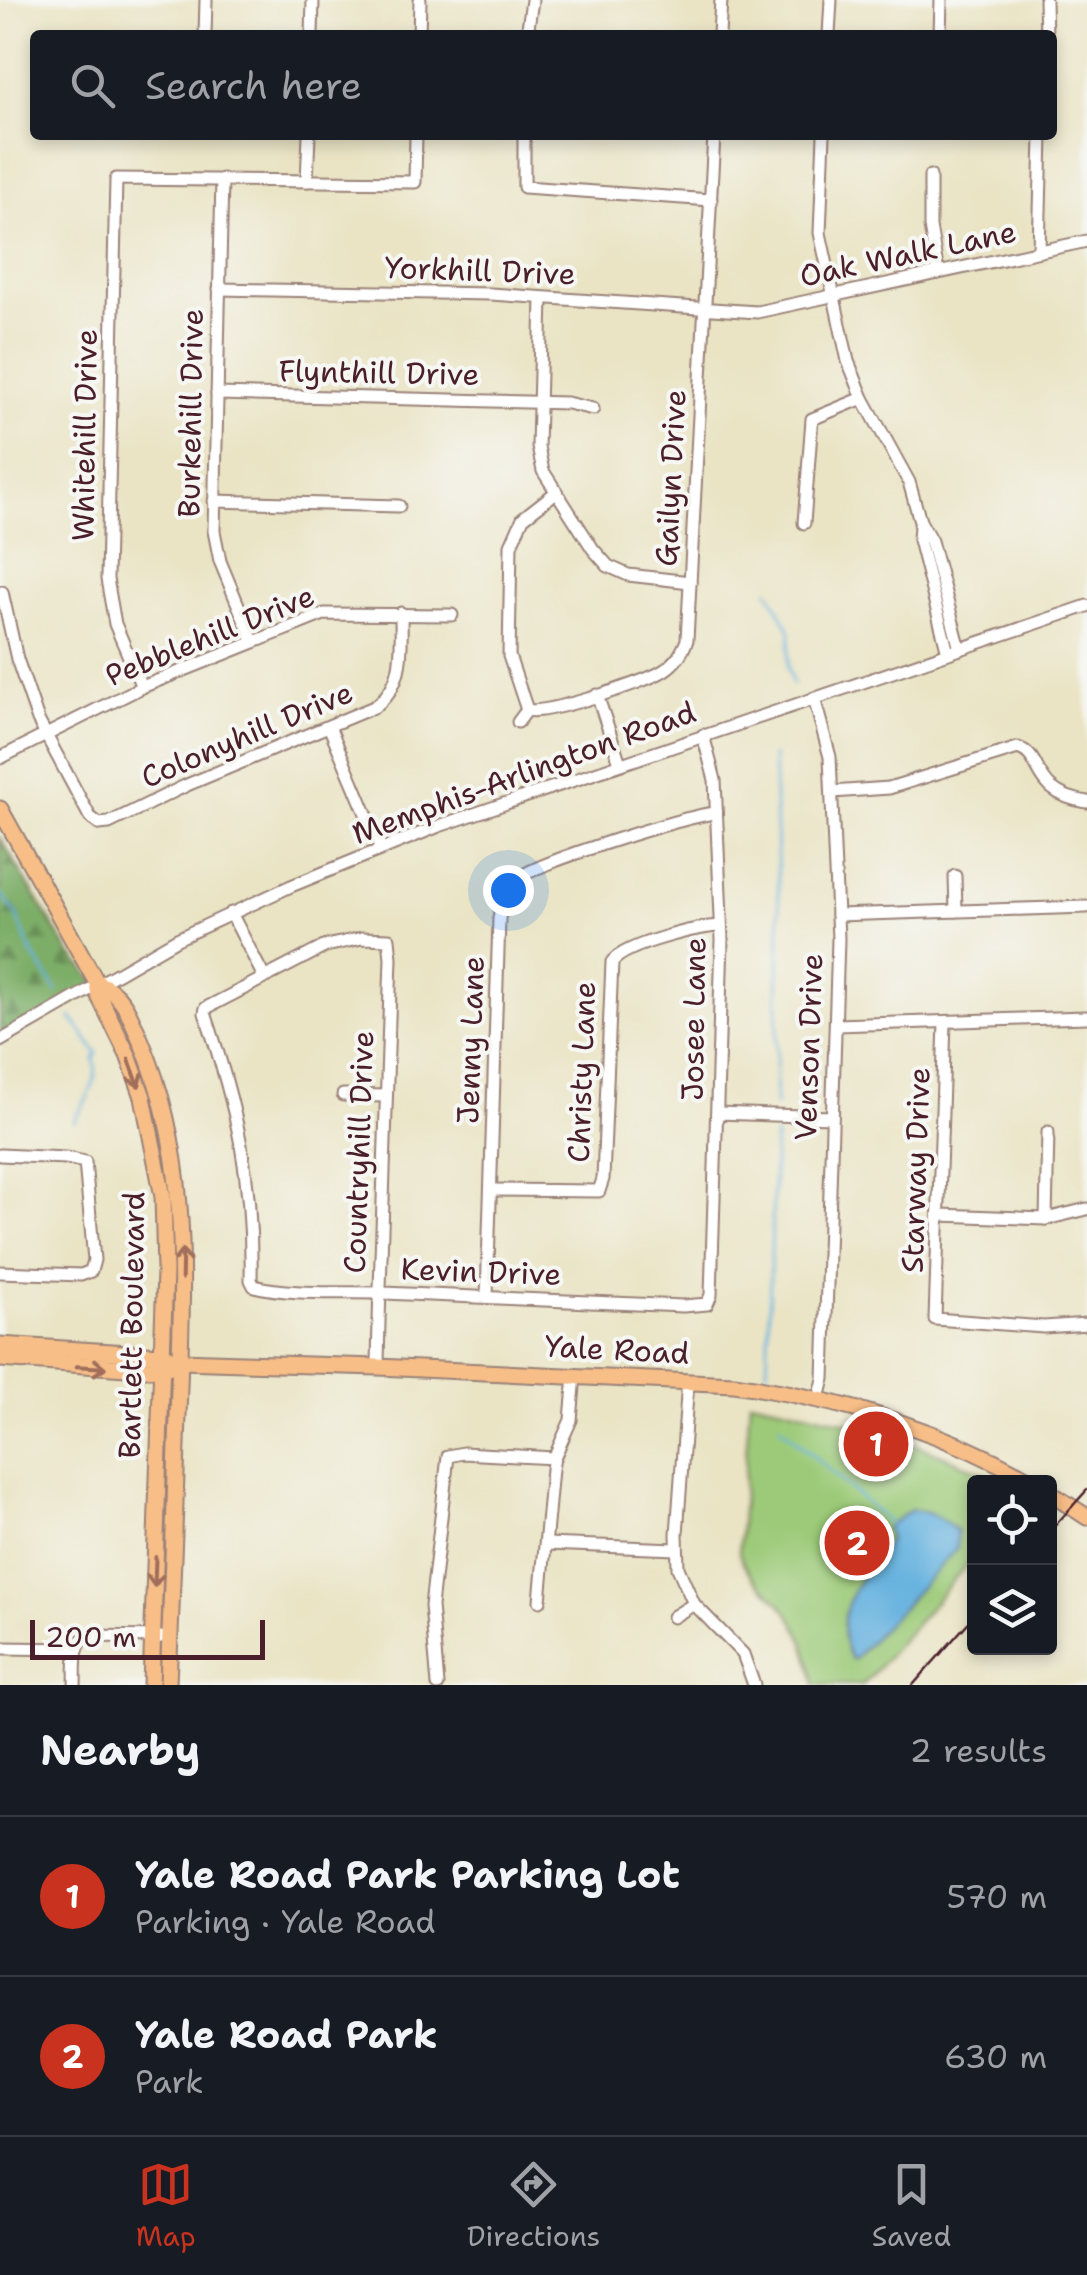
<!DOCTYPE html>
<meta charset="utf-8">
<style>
body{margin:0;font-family:"Shantell Sans",sans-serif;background:#20242c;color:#f1f3f6}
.controls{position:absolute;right:30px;bottom:30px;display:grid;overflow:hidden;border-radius:10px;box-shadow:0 5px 15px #0003}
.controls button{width:90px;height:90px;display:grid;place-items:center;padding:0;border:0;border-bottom:2px solid #363941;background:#171b24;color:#f1f3f6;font:50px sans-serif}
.scale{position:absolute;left:30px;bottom:25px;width:235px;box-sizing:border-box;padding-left:10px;border:5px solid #4a1f2b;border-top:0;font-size:28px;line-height:35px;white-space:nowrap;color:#4a1f2b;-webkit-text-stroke:8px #f6f6f2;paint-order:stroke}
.you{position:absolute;left:508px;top:890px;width:35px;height:35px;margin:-25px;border:8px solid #fff;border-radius:50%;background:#1a73e8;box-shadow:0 0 0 15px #1a73e833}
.badge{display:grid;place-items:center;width:65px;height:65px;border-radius:50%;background:#c8321e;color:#fff;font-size:32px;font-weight:700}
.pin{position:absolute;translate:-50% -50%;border:5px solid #fff;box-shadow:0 2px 10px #0006}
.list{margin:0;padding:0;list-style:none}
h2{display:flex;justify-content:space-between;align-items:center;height:130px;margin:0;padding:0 40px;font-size:42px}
h2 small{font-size:32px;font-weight:400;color:#9ea1a6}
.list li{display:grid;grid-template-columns:65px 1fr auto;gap:30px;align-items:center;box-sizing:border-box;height:160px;padding:0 40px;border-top:2px solid #363941}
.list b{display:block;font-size:38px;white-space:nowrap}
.list p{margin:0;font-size:32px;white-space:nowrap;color:#9ea1a6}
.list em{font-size:32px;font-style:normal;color:#9ea1a6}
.icon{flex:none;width:55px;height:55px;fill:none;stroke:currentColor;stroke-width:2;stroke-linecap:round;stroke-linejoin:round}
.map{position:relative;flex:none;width:1087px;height:1685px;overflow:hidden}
.search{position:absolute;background:#171b24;box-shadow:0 5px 15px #0003;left:30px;right:30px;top:30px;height:110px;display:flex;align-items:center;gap:25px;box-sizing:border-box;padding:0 35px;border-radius:10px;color:#9ea1a6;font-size:38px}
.sheet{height:450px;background:#171b24}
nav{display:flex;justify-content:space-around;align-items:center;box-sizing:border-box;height:140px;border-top:2px solid #363941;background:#171b24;font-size:28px;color:#9ea1a6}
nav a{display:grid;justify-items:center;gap:5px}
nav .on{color:#c8321e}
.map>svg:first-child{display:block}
.forest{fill:url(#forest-firs);stroke:#64664a;stroke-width:2.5}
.park{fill:#9cca78;stroke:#737452;stroke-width:2.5}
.water{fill:#66b2df;stroke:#586885;stroke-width:2.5}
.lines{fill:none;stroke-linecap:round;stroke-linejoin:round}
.stream{stroke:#66b2df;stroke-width:2.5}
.minor-casing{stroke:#9a8278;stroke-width:15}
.major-casing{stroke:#9a8278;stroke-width:19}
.minor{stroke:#fff;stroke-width:11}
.major{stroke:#f7be88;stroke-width:15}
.rail{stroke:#4a1f2b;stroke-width:2.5}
.oneway{stroke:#a06e5a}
.labels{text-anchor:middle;stroke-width:8;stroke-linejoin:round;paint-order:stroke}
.street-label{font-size:30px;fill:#4a1f2b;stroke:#f6f6f2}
</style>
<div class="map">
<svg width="1087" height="1685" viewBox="0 0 1087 1685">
<defs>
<pattern id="forest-firs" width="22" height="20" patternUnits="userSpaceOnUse" patternTransform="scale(2.5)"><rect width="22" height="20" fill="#7dae68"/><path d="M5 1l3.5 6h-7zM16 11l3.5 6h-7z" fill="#688d56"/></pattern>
</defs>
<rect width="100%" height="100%" fill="#f6f6f2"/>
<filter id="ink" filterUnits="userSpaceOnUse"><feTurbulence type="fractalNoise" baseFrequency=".01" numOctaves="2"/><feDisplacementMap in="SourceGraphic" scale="20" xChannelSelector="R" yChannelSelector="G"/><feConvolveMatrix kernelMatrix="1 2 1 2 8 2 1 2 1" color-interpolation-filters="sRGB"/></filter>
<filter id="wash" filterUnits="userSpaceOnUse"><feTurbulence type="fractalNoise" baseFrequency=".0048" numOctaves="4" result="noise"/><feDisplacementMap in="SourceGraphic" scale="40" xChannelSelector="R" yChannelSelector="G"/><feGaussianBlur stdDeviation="2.25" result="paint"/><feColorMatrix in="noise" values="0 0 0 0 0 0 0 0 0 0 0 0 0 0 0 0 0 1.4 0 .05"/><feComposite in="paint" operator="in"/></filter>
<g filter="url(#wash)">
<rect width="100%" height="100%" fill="#eae4c5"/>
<path class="forest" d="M0 838 69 952 98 984 0 1041Z"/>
<path class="park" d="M750 1400C840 1417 921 1442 1003 1482H974V1556L863 1685H815C809 1654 802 1627 780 1603 764 1586 747 1576 739 1553Z"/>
<path class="water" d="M911 1510C930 1511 943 1519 957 1531V1548L854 1659H851C827 1618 863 1571 889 1540L886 1527Z"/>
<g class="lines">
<g class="stream">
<path d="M768 589 790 631 788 667 793 685"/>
<path d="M773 755 780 927 775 1105"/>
<path d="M0 893 16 913 31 952 57 991"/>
<path d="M71 1017 97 1053 94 1059C101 1082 84 1102 74 1122"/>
<path d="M767 1370 775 1135"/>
<path d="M780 1426 890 1524"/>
</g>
</g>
</g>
<g filter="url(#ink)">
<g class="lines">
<g class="minor-casing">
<g id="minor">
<path d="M1045 0 1046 35"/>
<path d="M205 35 206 0"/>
<path d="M312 35 313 0"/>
<path d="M419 35 420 0"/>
<path d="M527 35 532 0"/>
<path d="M719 35 721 0"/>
<path d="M829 35 831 0"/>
<path d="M940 35 941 0"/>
<path d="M524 135V187L711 200"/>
<path d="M824 135 820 233 848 361 863 398 909 482 920 521 931 541 960 649"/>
<path d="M930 176V227L938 273"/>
<path d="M222 179 214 531 220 561 253 641"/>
<path d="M307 181 309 135"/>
<path d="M1039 251 1042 135"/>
<path d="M219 289 490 294 757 312 1087 241"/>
<path d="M542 298 538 447 543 471 593 549 608 566 628 575 690 582"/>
<path d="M217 394 567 403 593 409"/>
<path d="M214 501 399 506"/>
<path d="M804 523 812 419 863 398"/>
<path d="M920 525 919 540 948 653"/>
<path d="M2 592 17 659 38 720 90 817 99 824"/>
<path d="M142 687 115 624 107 579 116 179 415 182 416 135"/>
<path d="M597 695 620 763"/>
<path d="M814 698 830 757 838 939 824 1379 819 1399"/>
<path d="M527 710C544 716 646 682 663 671 676 663 682 653 687 640L714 135"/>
<path d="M527 710 509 656 511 545 523 518 555 493"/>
<path d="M518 722 527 710"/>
<path d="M329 726 381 849"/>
<path d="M0 758 142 687 324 614 452 615"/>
<path d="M832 792 889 788 1018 748C1045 756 1029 793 1087 802"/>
<path d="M99 824 109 823 187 785 374 707C406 684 401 648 401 613"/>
<path d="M955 876 956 911"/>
<path d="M231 913 264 977"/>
<path d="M837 915 1087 907"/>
<path d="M945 1022 935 1319 1044 1327 1087 1324"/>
<path d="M836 1025 1087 1017"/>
<path d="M0 1041 177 939 291 886 439 826 1087 606"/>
<path d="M343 1095 386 1096"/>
<path d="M717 1113 832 1117"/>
<path d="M0 1155 66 1158 85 1162 94 1260 91 1271 81 1275 0 1272"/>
<path d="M491 1190 599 1191 603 1179 612 962C626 944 697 927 721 926"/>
<path d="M940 1215 1046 1219 1087 1209"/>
<path d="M1046 1219 1048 1132"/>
<path d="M487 1297 499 919C501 903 506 889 519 878 539 862 688 815 716 813"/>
<path d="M378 1367C379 1301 382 1236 384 1171L391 958 389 939 362 938 326 946 206 1008 205 1013C237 1108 253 1178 251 1280L254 1286C287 1295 348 1292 384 1293 484 1298 584 1301 683 1306L707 1304 711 1295 722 940 715 780 703 735"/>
<path d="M688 1381 677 1534 678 1568 694 1604 743 1654 754 1685"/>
<path d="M546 1544 676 1549"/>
<path d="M540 1601 552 1469 554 1458 571 1420 575 1375"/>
<path d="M673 1617 694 1604"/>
<path d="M0 1648 77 1649"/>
<path d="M75 1685C76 1669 72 1645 87 1636L161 1637"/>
<path d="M438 1685 431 1606 448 1456 463 1453 554 1458"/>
</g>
</g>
<g class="major-casing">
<g id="major">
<path d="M0 809 97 983 99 996 128 1055 143 1097 163 1197 165 1271 151 1685"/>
<path d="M97 983C123 992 131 1018 141 1041 189 1153 183 1268 179 1387 176 1486 172 1586 168 1685"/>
<path d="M0 1345 161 1355 180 1361 378 1367 734 1384C838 1399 941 1429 1033 1482"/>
<path d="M0 1359 140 1369H162L170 1366"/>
<path d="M1050 1493 1087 1517"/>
</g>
</g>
<use href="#minor" class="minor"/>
<use href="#major" class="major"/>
<g class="rail">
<path d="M1050 1531 1087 1490"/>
<path d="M913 1685 974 1616"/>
</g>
</g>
<defs><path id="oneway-shaft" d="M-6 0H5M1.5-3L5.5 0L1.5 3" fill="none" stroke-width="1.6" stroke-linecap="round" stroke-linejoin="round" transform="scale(2.5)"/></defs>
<g class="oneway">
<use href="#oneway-shaft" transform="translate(134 1073) rotate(70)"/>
<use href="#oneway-shaft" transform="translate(182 1264) rotate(-89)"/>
<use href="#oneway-shaft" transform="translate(91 1367) rotate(3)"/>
<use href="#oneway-shaft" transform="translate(155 1572) rotate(92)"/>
</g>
</g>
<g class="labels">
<g class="street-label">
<text transform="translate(908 254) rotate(-12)" y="10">Oak Walk Lane</text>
<text transform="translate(480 271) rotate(2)" y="10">Yorkhill Drive</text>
<text transform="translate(379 373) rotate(1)" y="10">Flynthill Drive</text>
<text transform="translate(191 413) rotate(-89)" y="10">Burkehill Drive</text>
<text transform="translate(85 435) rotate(-89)" y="10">Whitehill Drive</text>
<text transform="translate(671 478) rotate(-87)" y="10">Gailyn Drive</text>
<text transform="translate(210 636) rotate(-22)" y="10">Pebblehill Drive</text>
<text transform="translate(247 735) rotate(-23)" y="10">Colonyhill Drive</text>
<text transform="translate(524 773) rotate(-20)" y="10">Memphis-Arlington Road</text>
<text transform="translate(694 1019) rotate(-89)" y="10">Josee Lane</text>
<text transform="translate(471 1040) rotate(-88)" y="10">Jenny Lane</text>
<text transform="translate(809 1047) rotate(-88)" y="10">Venson Drive</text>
<text transform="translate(582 1072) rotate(-88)" y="10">Christy Lane</text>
<text transform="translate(359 1152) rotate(-88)" y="10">Countryhill Drive</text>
<text transform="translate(916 1170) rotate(-88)" y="10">Starway Drive</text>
<text transform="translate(481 1272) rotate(2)" y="10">Kevin Drive</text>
<text transform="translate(132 1325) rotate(-89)" y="10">Bartlett Boulevard</text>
<text transform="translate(617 1350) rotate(3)" y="10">Yale Road</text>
</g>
</g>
</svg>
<div class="controls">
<button><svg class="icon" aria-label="locate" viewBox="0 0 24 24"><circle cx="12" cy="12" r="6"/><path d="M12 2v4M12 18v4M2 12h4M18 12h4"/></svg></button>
<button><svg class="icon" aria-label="layers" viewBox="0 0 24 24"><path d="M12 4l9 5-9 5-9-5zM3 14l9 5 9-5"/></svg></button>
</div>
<div class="scale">200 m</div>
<div class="you"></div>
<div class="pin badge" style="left:876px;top:1444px">1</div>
<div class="pin badge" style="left:857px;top:1543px">2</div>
<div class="search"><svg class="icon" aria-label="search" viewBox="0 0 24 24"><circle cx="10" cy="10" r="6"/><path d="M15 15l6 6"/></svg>Search here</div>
</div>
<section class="sheet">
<h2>Nearby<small>2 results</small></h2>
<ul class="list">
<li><span class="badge">1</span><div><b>Yale Road Park Parking Lot</b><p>Parking · Yale Road</p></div><em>570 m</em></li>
<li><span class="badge">2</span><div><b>Yale Road Park</b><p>Park</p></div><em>630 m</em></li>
</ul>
</section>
<nav>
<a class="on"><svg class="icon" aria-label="map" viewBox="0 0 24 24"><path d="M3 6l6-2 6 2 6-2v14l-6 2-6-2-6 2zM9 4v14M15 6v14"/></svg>Map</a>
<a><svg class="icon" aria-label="directions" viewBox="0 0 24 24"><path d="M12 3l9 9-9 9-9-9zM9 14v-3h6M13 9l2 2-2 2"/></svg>Directions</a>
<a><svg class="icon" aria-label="saved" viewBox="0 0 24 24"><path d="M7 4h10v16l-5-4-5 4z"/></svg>Saved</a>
</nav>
